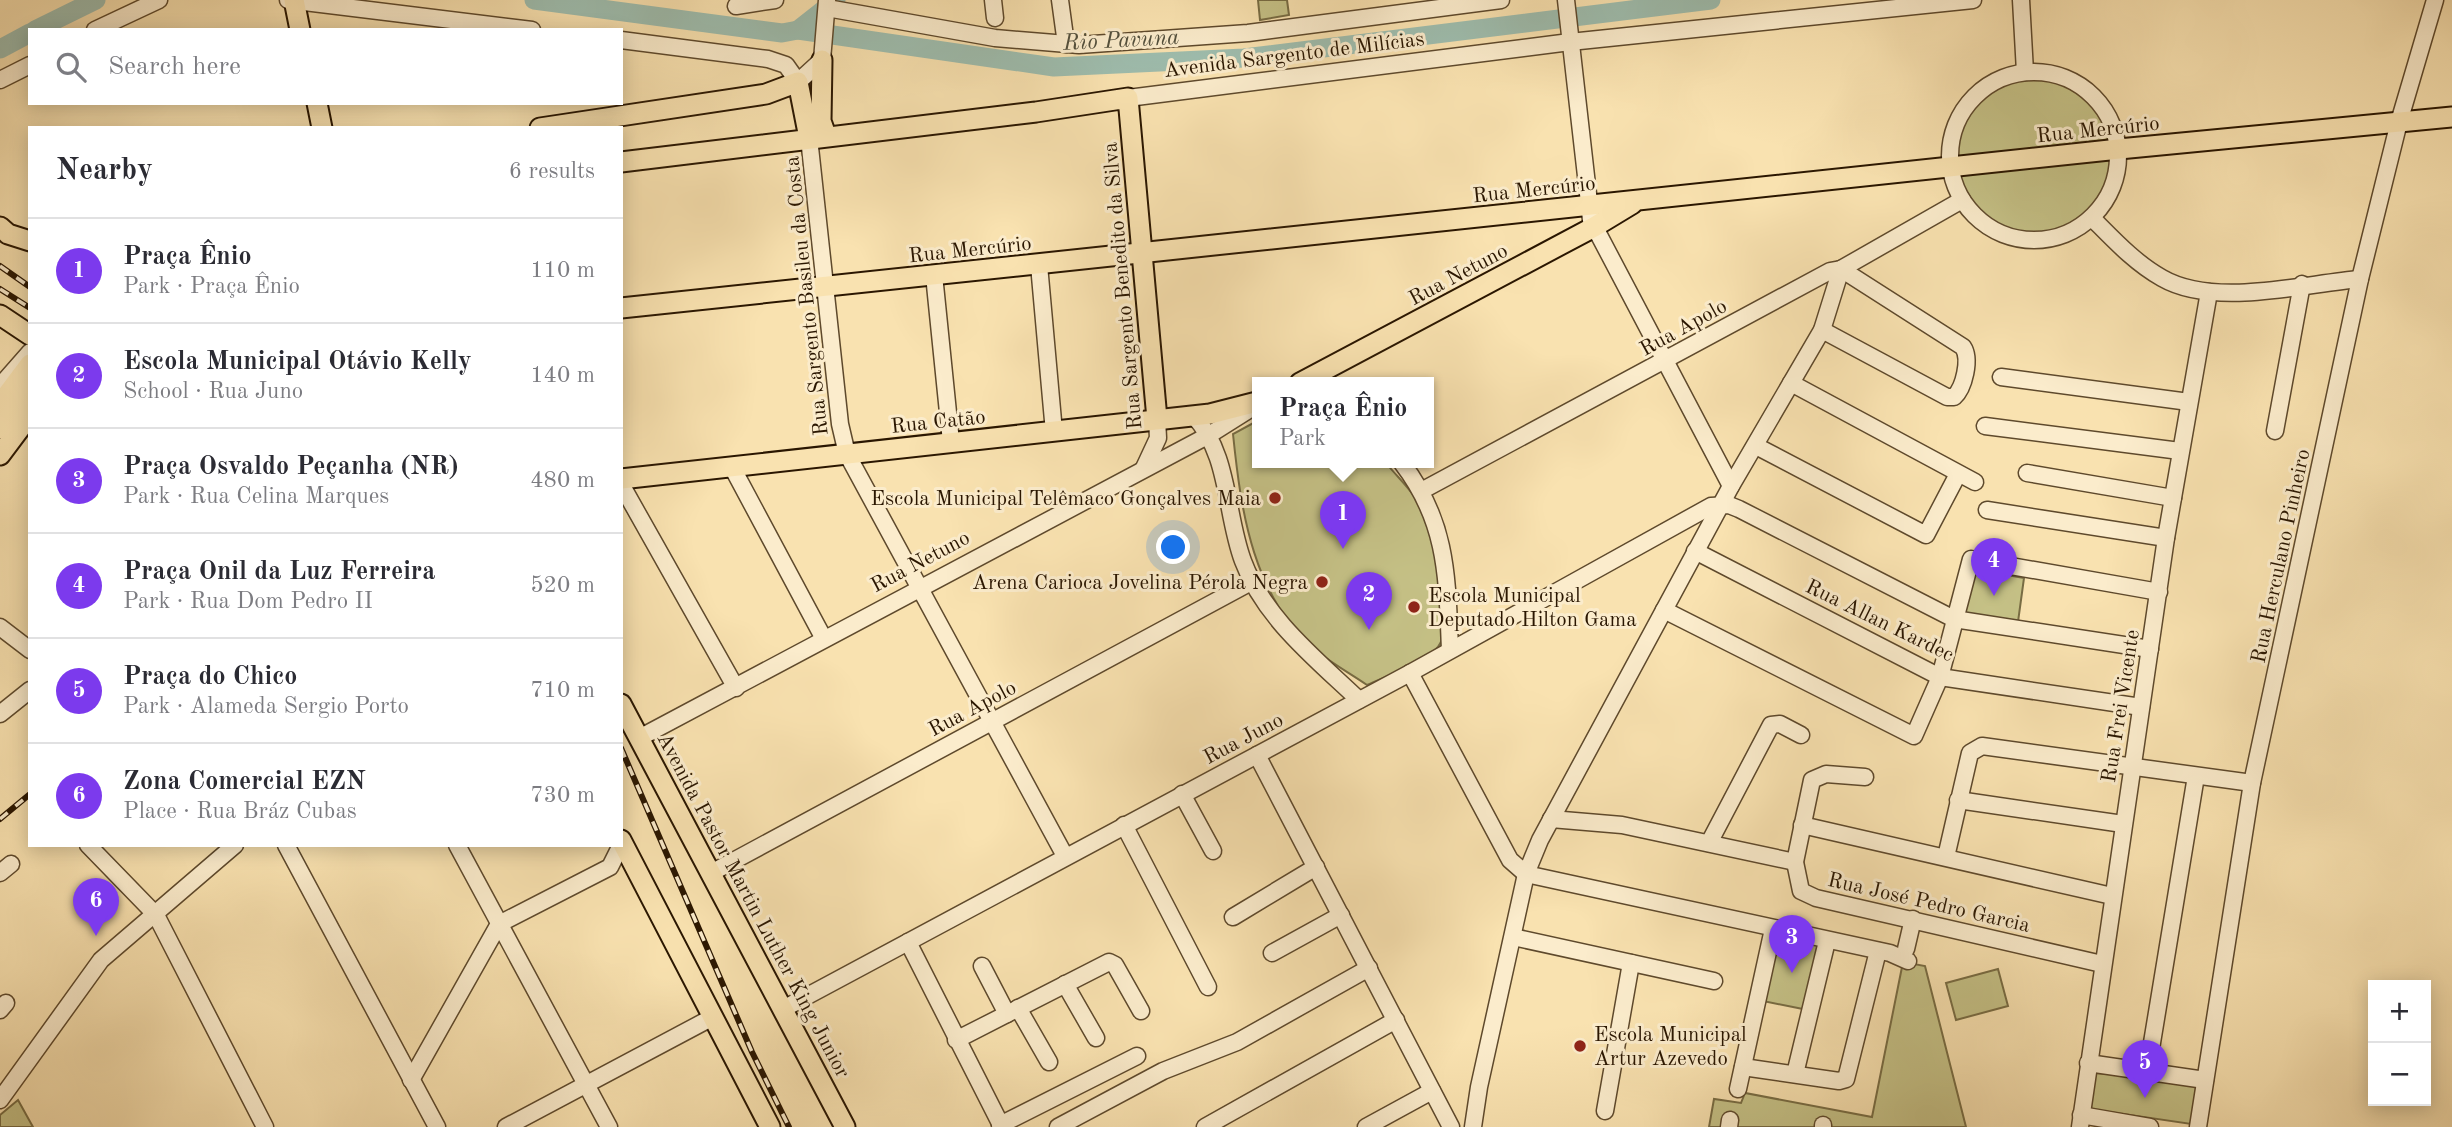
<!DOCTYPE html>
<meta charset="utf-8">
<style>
body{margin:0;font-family:"Old Standard TT",serif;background:#f7f7f7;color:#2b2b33}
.controls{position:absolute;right:21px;bottom:21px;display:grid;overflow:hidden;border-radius:0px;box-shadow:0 4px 18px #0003}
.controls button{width:63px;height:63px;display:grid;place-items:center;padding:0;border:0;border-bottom:2px solid #e1e1e2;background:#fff;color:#2b2b33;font:35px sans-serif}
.you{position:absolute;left:1174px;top:548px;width:24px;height:24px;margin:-18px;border:5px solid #fff;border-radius:50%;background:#1a73e8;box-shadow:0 0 0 10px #1a73e833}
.badge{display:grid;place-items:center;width:46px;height:46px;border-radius:50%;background:#7c3aed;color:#fff;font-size:23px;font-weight:700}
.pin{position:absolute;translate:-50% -58px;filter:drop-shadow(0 2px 4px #0008)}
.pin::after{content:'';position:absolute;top:37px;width:24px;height:21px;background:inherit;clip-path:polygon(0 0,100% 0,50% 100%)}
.popup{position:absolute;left:1252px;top:377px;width:182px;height:91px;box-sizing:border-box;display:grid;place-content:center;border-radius:0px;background:#fff;filter:drop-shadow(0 2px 5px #0005);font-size:23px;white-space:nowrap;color:#7c7c81}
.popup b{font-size:26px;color:#2b2b33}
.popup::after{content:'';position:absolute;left:50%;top:100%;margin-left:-14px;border:14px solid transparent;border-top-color:#fff}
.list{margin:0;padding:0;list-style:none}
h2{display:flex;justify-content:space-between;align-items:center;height:91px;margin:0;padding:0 28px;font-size:30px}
h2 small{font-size:23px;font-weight:400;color:#7c7c81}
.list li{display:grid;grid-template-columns:46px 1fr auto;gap:21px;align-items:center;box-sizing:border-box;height:105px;padding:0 28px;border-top:2px solid #e1e1e2}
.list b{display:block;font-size:26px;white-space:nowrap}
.list p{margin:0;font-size:23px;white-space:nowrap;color:#7c7c81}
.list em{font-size:23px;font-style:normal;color:#7c7c81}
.icon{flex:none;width:38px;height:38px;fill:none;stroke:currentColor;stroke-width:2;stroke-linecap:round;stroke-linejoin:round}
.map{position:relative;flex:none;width:2452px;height:1127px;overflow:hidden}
.search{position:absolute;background:#fff;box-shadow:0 4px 18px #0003;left:28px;top:28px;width:595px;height:77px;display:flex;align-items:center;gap:18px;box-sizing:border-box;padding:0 24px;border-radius:0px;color:#7c7c81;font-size:26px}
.panel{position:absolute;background:#fff;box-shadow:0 4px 18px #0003;left:28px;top:126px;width:595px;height:721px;border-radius:0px}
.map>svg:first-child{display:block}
.green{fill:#c5c186;stroke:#786c43;stroke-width:2}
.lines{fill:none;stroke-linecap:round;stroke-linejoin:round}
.river{stroke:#9ebdae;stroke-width:19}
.minor-casing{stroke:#5e492c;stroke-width:19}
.major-casing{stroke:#2a1600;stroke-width:23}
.minor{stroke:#fbeccc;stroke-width:16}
.major{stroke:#f9e2b0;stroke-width:19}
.rail-casing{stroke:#2a1600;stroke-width:6}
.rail{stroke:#fbeccc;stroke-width:3.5;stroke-dasharray:10;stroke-linecap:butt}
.poi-dot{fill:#8f2418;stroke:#fbeccc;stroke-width:2.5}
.labels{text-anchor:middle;stroke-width:6;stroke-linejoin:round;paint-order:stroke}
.street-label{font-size:21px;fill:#2a1600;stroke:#fbeccc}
.poi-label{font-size:21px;fill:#2a1600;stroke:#fbeccc;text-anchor:end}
.water-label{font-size:23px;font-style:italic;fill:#53503d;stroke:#fbeccc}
</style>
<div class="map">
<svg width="2452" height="1127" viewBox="0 0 2452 1127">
<rect width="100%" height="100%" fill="#f9e2b0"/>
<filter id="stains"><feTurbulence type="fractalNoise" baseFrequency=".00286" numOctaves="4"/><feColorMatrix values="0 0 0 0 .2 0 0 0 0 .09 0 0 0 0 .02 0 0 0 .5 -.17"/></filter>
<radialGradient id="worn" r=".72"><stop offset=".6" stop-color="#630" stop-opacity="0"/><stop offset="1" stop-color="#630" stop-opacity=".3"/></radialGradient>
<g class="green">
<path d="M1258 0H1287L1289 15 1260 20Z"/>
<circle cx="2032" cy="157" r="79"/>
<path d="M1257 421V463H1386C1398 478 1415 493 1423 510 1435 532 1454 628 1438 647 1425 663 1386 676 1367 685 1351 674 1333 664 1318 652 1253 599 1241 512 1233 434Z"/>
<path d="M1973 569 2024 578 2018 622 1964 615Z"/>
<path d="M1777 936 1822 945 1808 1010 1763 1001Z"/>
<path d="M1903 962 1925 966 1966 1127H1709L1714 1099 1741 1103 1745 1093 1872 1117Z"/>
<path d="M1998 969 2008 1006 1956 1020 1946 983Z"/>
<path d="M2093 1073 2147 1076 2202 1086 2191 1124 2089 1109Z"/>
<path d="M18 1100 33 1127H0V1115Z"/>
</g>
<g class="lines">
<g class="river">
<path d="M534 0 782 33 798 30 1054 67 1244 58 1711 0"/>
<path d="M35 30 96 0"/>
<path d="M798 30 836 0"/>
<path d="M0 49 30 33"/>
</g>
<g class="minor-casing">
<g id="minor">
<path d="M288 0 532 30"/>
<path d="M993 0 995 18"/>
<path d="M1060 0 1066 44"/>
<path d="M1566 0 1591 220 1731 486"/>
<path d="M2021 0 2025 72"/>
<path d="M736 6 775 0"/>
<path d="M827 8 995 38 1079 45 1248 33 1501 0"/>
<path d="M95 30 159 0"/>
<path d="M621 40 768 59 786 65 798 82 822 60 827 0"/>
<circle cx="2034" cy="156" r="84"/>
<path d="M0 80 30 65"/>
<path d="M1128 98 1570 42 1973 0"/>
<path d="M809 138 840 424 847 454 1065 856"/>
<path d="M2092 218C2113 239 2135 263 2162 278 2214 308 2302 284 2360 279"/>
<path d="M1039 265 1054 432"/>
<path d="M934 275 951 442"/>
<path d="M1822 330 1947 397H1954C1964 388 1971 359 1963 347L1841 269"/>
<path d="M2001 377 2189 402"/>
<path d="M1791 383 1975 482"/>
<path d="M0 386 30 352"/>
<path d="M1193 415C1230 454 1225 513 1243 561 1264 618 1316 659 1359 700"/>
<path d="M1985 426 2180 451"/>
<path d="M2275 431 2302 284"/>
<path d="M1756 446 1926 535 1958 474"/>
<path d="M1402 463C1448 523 1447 578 1450 650"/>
<path d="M732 467 824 639"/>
<path d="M1144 468 1158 438 1157 419"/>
<path d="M2027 473 2173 498"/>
<path d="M621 484 736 688"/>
<path d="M1423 490 1830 271 1841 269 1962 200"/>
<path d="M1987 510 2166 538"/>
<path d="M1695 551 1940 677 2141 707"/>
<path d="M1664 610 1914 736 1940 677 1971 559 2159 592"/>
<path d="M0 627 30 650"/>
<path d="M1410 673 1510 860 1526 874 1890 953 1908 961"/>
<path d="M0 714 30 690"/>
<path d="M641 737 1209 435 1255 406"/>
<path d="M1257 755 1451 1127"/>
<path d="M1865 777 1826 774 1812 780 1795 862 1801 891 1816 898 2102 964"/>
<path d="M1182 794 1213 851"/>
<path d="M1958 800 2123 824"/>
<path d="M1551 819 1622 825 1795 862"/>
<path d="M1124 825 1208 987"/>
<path d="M1802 825 2112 896"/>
<path d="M1709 843 1771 725 1780 724 1801 735"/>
<path d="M88 845 156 915 265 1127"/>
<path d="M286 845 437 1127"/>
<path d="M457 845 609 1127"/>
<path d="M1946 857 1970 753 1982 746 2252 783"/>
<path d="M0 873 11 864"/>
<path d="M711 873 1253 581"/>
<path d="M1233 917 1316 867"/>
<path d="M1513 937 1714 981"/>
<path d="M908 942 1002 1127"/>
<path d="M1906 949 1913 919"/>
<path d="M1272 953 1341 915"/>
<path d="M982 966 1007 1014"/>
<path d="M1065 984 1096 1038"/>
<path d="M1018 1008 1049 1062"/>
<path d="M783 1009 1410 673 1711 506 1729 505 1739 509 1954 619 2150 649"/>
<path d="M0 1010 6 1003"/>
<path d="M956 1040 1109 962 1115 965 1141 1011"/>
<path d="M2088 1063 2205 1080"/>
<path d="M1743 1067 1839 1081 1846 1079 1878 951"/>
<path d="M2147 1073 2196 776"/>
<path d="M1795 1074 1827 941"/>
<path d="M411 1080 499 924 610 867 621 845"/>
<path d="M1738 1089 1773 929"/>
<path d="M0 1100 101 960 235 845"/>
<path d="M1605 1111 1631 963"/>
<path d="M2081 1115 2150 1127"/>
<path d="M1000 1125 1137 1056"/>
<path d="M506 1127 713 1017"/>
<path d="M1058 1127 1163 1071 1237 1042 1369 968"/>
<path d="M1205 1127 1396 1020"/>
<path d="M1366 1127 1432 1091"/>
<path d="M1473 1127 1479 1087 1526 874 1540 840 1731 486 1822 330 1841 269"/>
<path d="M1729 1127 1730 1120"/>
<path d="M1823 1127V1125"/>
<path d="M2080 1127 2166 538 2209 292"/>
<path d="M2198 1127 2252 783 2360 279 2399 122 2435 0"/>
</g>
</g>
<g class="major-casing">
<g id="major">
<path d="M294 0 300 30"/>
<path d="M822 60 821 121 826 135"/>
<path d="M317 103 322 128"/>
<path d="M540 128 766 94 798 82 809 138"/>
<path d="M621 162 1036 112 1128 98 1157 419"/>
<path d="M0 227 8 234 30 241"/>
<path d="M621 308 2119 149 2452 117"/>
<path d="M0 315 30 335"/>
<path d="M1300 383 1594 227 1632 204"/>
<path d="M0 404 30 364"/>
<path d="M0 429 30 388"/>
<path d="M0 455 30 415"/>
<path d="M621 479 1210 414 1257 402"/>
<path d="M621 704 845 1127"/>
<path d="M621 840 770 1127"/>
</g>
</g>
<use href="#minor" class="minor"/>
<use href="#major" class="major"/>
<g class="rail-casing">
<g id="rail">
<path d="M0 266 30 287"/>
<path d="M0 289 30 308"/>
<path d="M621 748 752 1052 789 1127"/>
<path d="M0 819 30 794"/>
</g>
</g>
<use href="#rail" class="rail"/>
</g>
<g class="poi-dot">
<circle cx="1275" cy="498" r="7"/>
<circle cx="1322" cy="582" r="7"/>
<circle cx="1414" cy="607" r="7"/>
<circle cx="1580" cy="1046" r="7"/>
</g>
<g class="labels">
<g class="street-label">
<text transform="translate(1294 54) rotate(-7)" y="7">Avenida Sargento de Milícias</text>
<text transform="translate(2098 129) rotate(-6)" y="7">Rua Mercúrio</text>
<text transform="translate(1534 189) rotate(-6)" y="7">Rua Mercúrio</text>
<text transform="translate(970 249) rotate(-6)" y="7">Rua Mercúrio</text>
<text transform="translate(1458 274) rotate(-28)" y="7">Rua Netuno</text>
<text transform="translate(1122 286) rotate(-95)" y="7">Rua Sargento Benedito da Silva</text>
<text transform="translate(806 296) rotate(-96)" y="7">Rua Sargento Basileu da Costa</text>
<text transform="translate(1683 327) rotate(-29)" y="7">Rua Apolo</text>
<text transform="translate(938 421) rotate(-6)" y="7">Rua Catão</text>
<text transform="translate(2280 556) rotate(-78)" y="7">Rua Herculano Pinheiro</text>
<text transform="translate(920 561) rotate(-28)" y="7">Rua Netuno</text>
<text transform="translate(1880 620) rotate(26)" y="7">Rua Allan Kardec</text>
<text transform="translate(2120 706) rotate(-81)" y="7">Rua Frei Vicente</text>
<text transform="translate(972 708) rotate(-28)" y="7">Rua Apolo</text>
<text transform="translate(1243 738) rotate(-28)" y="7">Rua Juno</text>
<text transform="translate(1929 902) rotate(13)" y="7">Rua José Pedro Garcia</text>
<text transform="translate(754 905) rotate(62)" y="7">Avenida Pastor Martin Luther King Junior</text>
</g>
<g class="poi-label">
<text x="1261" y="505">Escola Municipal Telêmaco Gonçalves Maia</text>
<text x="1308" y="589">Arena Carioca Jovelina Pérola Negra</text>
<text x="1428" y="602" text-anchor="start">Escola Municipal<tspan x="1428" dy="24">Deputado Hilton Gama</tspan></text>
<text x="1594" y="1041" text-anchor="start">Escola Municipal<tspan x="1594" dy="24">Artur Azevedo</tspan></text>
</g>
<g class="water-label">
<text transform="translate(1121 39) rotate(-3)" y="8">Rio Pavuna</text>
</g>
</g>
<rect width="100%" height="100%" filter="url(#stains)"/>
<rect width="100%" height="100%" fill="url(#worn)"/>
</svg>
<div class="controls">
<button>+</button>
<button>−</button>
</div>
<div class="you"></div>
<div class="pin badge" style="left:1343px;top:549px">1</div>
<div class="popup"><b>Praça Ênio</b>Park</div>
<div class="pin badge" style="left:1369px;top:630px">2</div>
<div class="pin badge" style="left:1792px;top:973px">3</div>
<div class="pin badge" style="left:1994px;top:596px">4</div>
<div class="pin badge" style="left:2145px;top:1098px">5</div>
<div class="pin badge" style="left:96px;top:936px">6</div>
<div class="search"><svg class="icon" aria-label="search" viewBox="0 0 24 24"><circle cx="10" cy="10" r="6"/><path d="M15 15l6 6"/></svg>Search here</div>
<section class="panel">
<h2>Nearby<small>6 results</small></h2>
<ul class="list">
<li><span class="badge">1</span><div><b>Praça Ênio</b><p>Park · Praça Ênio</p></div><em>110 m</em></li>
<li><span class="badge">2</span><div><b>Escola Municipal Otávio Kelly</b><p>School · Rua Juno</p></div><em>140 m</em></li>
<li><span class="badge">3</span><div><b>Praça Osvaldo Peçanha (NR)</b><p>Park · Rua Celina Marques</p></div><em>480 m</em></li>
<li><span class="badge">4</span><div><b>Praça Onil da Luz Ferreira</b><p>Park · Rua Dom Pedro II</p></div><em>520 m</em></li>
<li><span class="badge">5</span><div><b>Praça do Chico</b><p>Park · Alameda Sergio Porto</p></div><em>710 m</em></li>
<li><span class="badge">6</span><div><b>Zona Comercial EZN</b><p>Place · Rua Bráz Cubas</p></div><em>730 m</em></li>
</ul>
</section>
</div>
